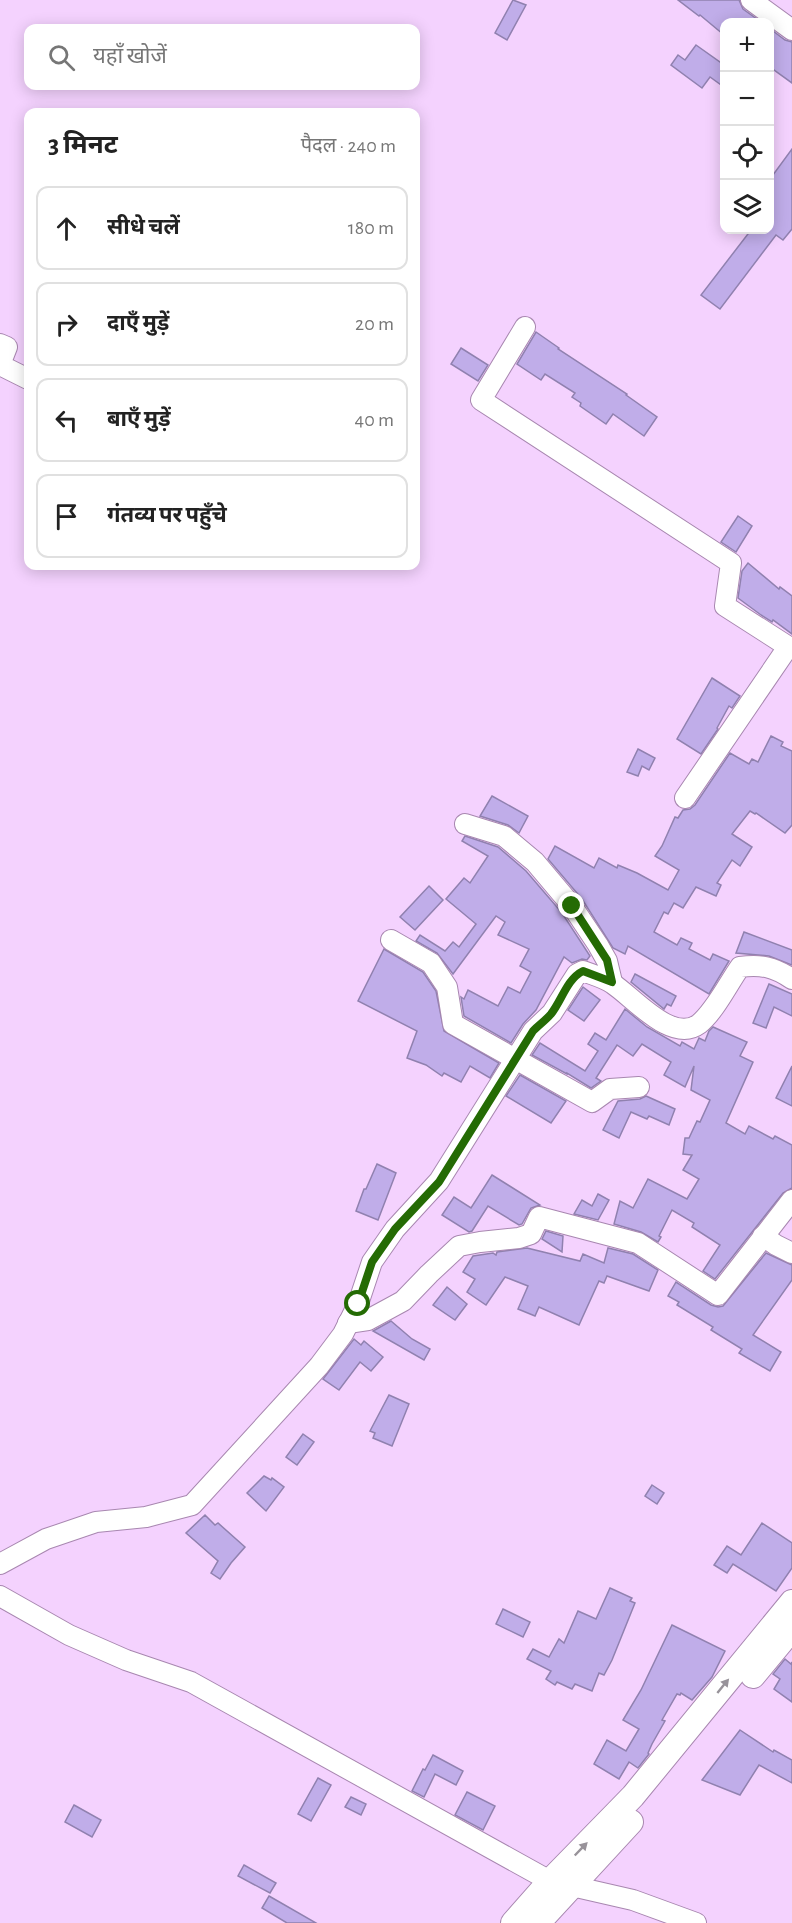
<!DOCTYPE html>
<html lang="hi">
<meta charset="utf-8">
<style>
body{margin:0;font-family:"Alegreya Sans","Noto Sans Devanagari",sans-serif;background:#f2f2f2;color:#222}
.controls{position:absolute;right:18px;top:18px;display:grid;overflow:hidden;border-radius:12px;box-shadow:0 3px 15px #0003}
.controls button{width:54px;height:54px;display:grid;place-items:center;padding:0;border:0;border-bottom:2px solid #e0e0e0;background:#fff;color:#222;font:30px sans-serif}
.stop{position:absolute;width:18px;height:18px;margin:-14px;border:4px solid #246b04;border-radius:50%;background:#fff}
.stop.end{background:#246b04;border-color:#fff;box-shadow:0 2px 6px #0008}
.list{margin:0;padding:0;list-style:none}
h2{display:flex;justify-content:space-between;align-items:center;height:78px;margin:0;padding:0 24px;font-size:26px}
h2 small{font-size:20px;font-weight:400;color:#767676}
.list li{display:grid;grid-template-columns:39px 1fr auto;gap:18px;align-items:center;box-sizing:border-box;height:84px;margin:0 12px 12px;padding:0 12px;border:2px solid #e0e0e0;border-radius:12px}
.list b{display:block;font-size:22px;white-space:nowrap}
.list em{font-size:20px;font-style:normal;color:#767676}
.icon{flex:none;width:33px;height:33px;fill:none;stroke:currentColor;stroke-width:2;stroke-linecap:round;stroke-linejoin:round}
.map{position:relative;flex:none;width:792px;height:1923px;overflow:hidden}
.search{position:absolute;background:#fff;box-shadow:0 3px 15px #0003;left:24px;top:24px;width:396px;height:66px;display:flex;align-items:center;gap:15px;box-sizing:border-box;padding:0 21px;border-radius:12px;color:#767676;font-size:22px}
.panel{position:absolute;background:#fff;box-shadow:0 3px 15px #0003;left:24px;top:108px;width:396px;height:462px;border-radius:12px}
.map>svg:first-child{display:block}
.building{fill:#c0ade9;stroke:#9081af;stroke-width:1.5}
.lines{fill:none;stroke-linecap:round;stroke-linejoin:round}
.minor-casing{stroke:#a887b0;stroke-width:22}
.major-casing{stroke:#a887b0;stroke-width:26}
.minor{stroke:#fff;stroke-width:20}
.major{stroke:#fff;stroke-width:24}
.oneway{fill:#98939a}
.route{stroke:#246b04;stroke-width:8}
</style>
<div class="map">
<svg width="792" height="1923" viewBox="0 0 792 1923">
<rect width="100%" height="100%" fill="#f4d2fe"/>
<g class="building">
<path d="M513 0 526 5 507 40 495 33Z"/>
<path d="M678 0H739L743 9 761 22H724V35L700 15 699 16Z"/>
<path d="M773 31 785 40 792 42V83L770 67V37Z"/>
<path d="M696 45 724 65V87L710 77 702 88 671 65 678 55 685 60Z"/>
<path d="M792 149V229L783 240 776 235 720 309 701 295 751 230H770V179Z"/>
<path d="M536 332 559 348 558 349 627 394 626 395 657 417 644 436 613 414 606 424 580 406 581 403 572 397 575 393 545 374 541 380 517 364Z"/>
<path d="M461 348 488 365 478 381 451 364Z"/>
<path d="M738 516 752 526 736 552 721 542Z"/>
<path d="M748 563 779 589 780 587 792 596V634L773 620 772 622 761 615 738 598 742 571Z"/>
<path d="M712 678 740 696 732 708 729 706 717 728 718 729 701 754 677 739Z"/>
<path d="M771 736 783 742 781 746 792 751V825L785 833 756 813 755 814 750 811 732 834 752 847 740 866 732 860 717 883 721 885 716 896 696 887 683 908 674 903 668 914 664 912 654 932 677 945 681 938 692 943 689 949 710 960 713 954 729 961 709 994 628 946 625 954 613 948 582 899 548 859 555 846 594 868 599 858 617 868 618 865 637 873 668 890 679 870 655 856 662 846 675 817 678 818 683 810 690 809 695 805 730 753 749 764 752 759 758 762Z"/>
<path d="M638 749 655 758 649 770 642 766 638 776 627 772Z"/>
<path d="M492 796 528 816 519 833 508 825 480 816Z"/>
<path d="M465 836 498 847 526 871 562 913 590 956 587 960 582 959 572 963 564 957 536 1010 523 1024 511 1043 464 1016 461 997 464 999 468 990 498 1006 508 987 520 993 531 972 520 966 529 949 498 935 505 922 496 916 453 974 437 953 416 941 420 935 445 951 453 942 459 947 476 924 446 899 464 878 470 883 488 856 462 841Z"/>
<path d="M429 886 443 900 415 930 400 917Z"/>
<path d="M744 932 792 950V965L769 956 736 953Z"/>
<path d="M384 949 423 972 436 991 444 1031 499 1063 490 1078 470 1066 461 1082 444 1073 442 1076 426 1065 407 1058 417 1031 358 1001Z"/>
<path d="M635 974 676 996 671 1006 667 1004 664 1009 631 982Z"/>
<path d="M769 984 792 994V1016L774 1007 766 1028 753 1023Z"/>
<path d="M583 987 600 1000 584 1021 568 1010Z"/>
<path d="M625 1009 647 1027 680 1046 682 1042 694 1049 699 1038 705 1041 709 1031 713 1027 747 1042 740 1056 753 1062 726 1123 745 1134 749 1126 773 1139 775 1136 792 1145V1188L783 1193 715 1279 703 1271 720 1245 692 1227 694 1223 672 1210 659 1236 661 1237 658 1242 641 1232 614 1224 620 1201 633 1208 648 1179 687 1199 699 1179 683 1170 692 1155 683 1154 685 1138H689L697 1121 700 1122 710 1100 691 1090 694 1066 685 1087 664 1075 671 1062 642 1044 633 1056 617 1045 596 1078 601 1081 591 1088 567 1073V1074L532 1055 540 1043 585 1071 598 1051 588 1044 595 1033 606 1040Z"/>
<path d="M792 1066V1106L776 1098Z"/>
<path d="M520 1075 566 1101 551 1123 506 1096Z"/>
<path d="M646 1096 675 1109 669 1125 649 1116 647 1119 631 1112 619 1138 603 1130 618 1101 640 1099Z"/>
<path d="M377 1164 396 1173 378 1220 356 1211 364 1189H366Z"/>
<path d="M492 1175 540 1205 531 1208 522 1224 519 1225 488 1206 472 1231 469 1232 442 1215 454 1197 471 1208Z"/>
<path d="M598 1194 609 1200 598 1220 574 1214 582 1200 592 1206Z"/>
<path d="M546 1231 563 1236 562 1252 542 1239Z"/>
<path d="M527 1248 580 1261 583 1254 604 1263 608 1248 633 1254 658 1270 649 1291 607 1276 604 1283 599 1281 579 1325 539 1307 535 1316 518 1309 528 1286 505 1277 486 1305 467 1292 475 1279 463 1272 473 1256 493 1253 496 1255 497 1252Z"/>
<path d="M766 1253 792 1265V1280L753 1335 781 1352 770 1371 739 1353 742 1349 711 1330 713 1327 677 1305 679 1302 668 1296 676 1282 711 1305 718 1307 723 1306Z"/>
<path d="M447 1287 467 1304 455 1320 433 1305Z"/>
<path d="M391 1321 412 1339 430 1349 424 1360 373 1331Z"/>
<path d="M354 1339 361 1345 364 1341 383 1357 371 1371 360 1362 339 1390 323 1379Z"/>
<path d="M389 1395 409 1404 392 1446 373 1438 375 1433 370 1431Z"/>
<path d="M303 1434 314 1442 297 1465 286 1457Z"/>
<path d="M264 1476 271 1480 272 1478 284 1487 266 1511 247 1493Z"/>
<path d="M652 1485 664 1493 657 1504 645 1496Z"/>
<path d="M205 1515 215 1525 218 1523 245 1547 231 1563 220 1579 211 1573 218 1561 186 1533Z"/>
<path d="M762 1523 792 1543V1568L776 1591 733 1564 727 1573 714 1565 727 1546 741 1555Z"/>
<path d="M610 1588 632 1598 630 1601 635 1603 612 1660 604 1675 599 1673 592 1691 575 1684 572 1689 557 1682 555 1685 546 1679 551 1671 527 1659 533 1649 549 1657 559 1639 564 1643 578 1611 596 1619Z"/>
<path d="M503 1609 530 1622 523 1637 496 1624Z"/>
<path d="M672 1625 725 1651 712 1677 692 1700 681 1693 680 1695 677 1694 662 1720 665 1721 652 1744 648 1753 649 1754 638 1768 629 1762 619 1779 594 1764 607 1740 626 1751 639 1729 623 1720 641 1690Z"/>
<path d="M785 1659 791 1664 792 1662V1702L774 1689 780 1679 773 1674Z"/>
<path d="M740 1730 773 1752 774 1750 792 1760V1783L759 1765 740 1795 702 1780Z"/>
<path d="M433 1755 463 1771 456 1785 435 1774 424 1797 412 1791 423 1769 425 1770Z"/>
<path d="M318 1778 331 1785 311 1821 298 1814Z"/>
<path d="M467 1792 495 1806 483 1830 455 1815Z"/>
<path d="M351 1797 366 1804 361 1815 345 1807Z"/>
<path d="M74 1805 101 1820 92 1837 65 1822Z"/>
<path d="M244 1865 276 1883 270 1893 238 1876Z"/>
<path d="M269 1896 316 1923H287L262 1908Z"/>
</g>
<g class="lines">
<g class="minor-casing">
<g id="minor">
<path d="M751 0 792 30"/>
<path d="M525 327 481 400 731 563 725 606 792 649"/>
<path d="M0 344 7 347 0 365 28 379"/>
<path d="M685 798 788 647"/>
<path d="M465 824 504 836 535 862 572 906 598 945 607 961 612 982"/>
<path d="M391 940 431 963 447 987 453 1024 592 1102 610 1089 639 1087"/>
<path d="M763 1236 776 1245 792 1253"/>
<path d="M348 1323 368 1320 403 1301 429 1274 459 1246 480 1242 519 1238 531 1234 539 1217 638 1243 718 1295 792 1200"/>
<path d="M0 1564 46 1539 96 1522 146 1517 192 1505 319 1366 343 1334 358 1304 372 1262 395 1229 439 1181 533 1031 552 1013 577 974 583 971C593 975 605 978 613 984 634 998 672 1044 699 1024 715 1011 728 984 740 967 761 964 774 967 792 979"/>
<path d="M0 1596 69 1635 126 1660 191 1682 550 1881 633 1900 696 1923"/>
</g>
</g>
<g class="major-casing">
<g id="major">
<path d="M753 1676 792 1629"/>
<path d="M513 1923 550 1881 633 1796 792 1602"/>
<path d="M538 1923 631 1822"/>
</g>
</g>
<use href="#minor" class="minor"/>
<use href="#major" class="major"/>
</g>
<defs><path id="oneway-solid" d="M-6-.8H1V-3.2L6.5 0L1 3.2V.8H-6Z" transform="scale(1.5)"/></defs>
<g class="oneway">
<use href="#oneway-solid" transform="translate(723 1686) rotate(-51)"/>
<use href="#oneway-solid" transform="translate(581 1849) rotate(-46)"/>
</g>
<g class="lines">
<path class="route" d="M358 1304 372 1262 395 1229 439 1182 533 1031C539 1025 546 1020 551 1014 562 1000 567 979 583 971L612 982 607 960 572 906"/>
</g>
</svg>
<div class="controls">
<button>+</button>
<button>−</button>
<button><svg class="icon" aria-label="locate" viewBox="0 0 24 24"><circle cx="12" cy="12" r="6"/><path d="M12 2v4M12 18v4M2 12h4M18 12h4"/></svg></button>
<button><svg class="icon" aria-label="layers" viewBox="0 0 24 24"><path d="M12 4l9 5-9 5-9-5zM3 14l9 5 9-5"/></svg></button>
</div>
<div class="stop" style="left:358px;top:1304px"></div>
<div class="stop end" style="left:572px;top:906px"></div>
<div class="search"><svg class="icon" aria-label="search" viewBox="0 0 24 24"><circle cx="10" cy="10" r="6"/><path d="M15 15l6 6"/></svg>यहाँ खोजें</div>
<section class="panel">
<h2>3 मिनट<small>पैदल · 240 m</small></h2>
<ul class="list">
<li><svg class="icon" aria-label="ahead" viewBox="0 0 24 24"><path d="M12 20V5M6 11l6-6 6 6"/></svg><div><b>सीधे चलें</b></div><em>180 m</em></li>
<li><svg class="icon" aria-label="right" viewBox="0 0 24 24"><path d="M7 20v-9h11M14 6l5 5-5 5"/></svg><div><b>दाएँ मुड़ें</b></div><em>20 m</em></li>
<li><svg class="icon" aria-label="left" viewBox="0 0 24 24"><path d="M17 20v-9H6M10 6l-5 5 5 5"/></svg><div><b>बाएँ मुड़ें</b></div><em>40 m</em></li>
<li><svg class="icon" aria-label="arrive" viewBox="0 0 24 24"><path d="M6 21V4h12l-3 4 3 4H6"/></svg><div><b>गंतव्य पर पहुँचे</b></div></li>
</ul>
</section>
</div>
